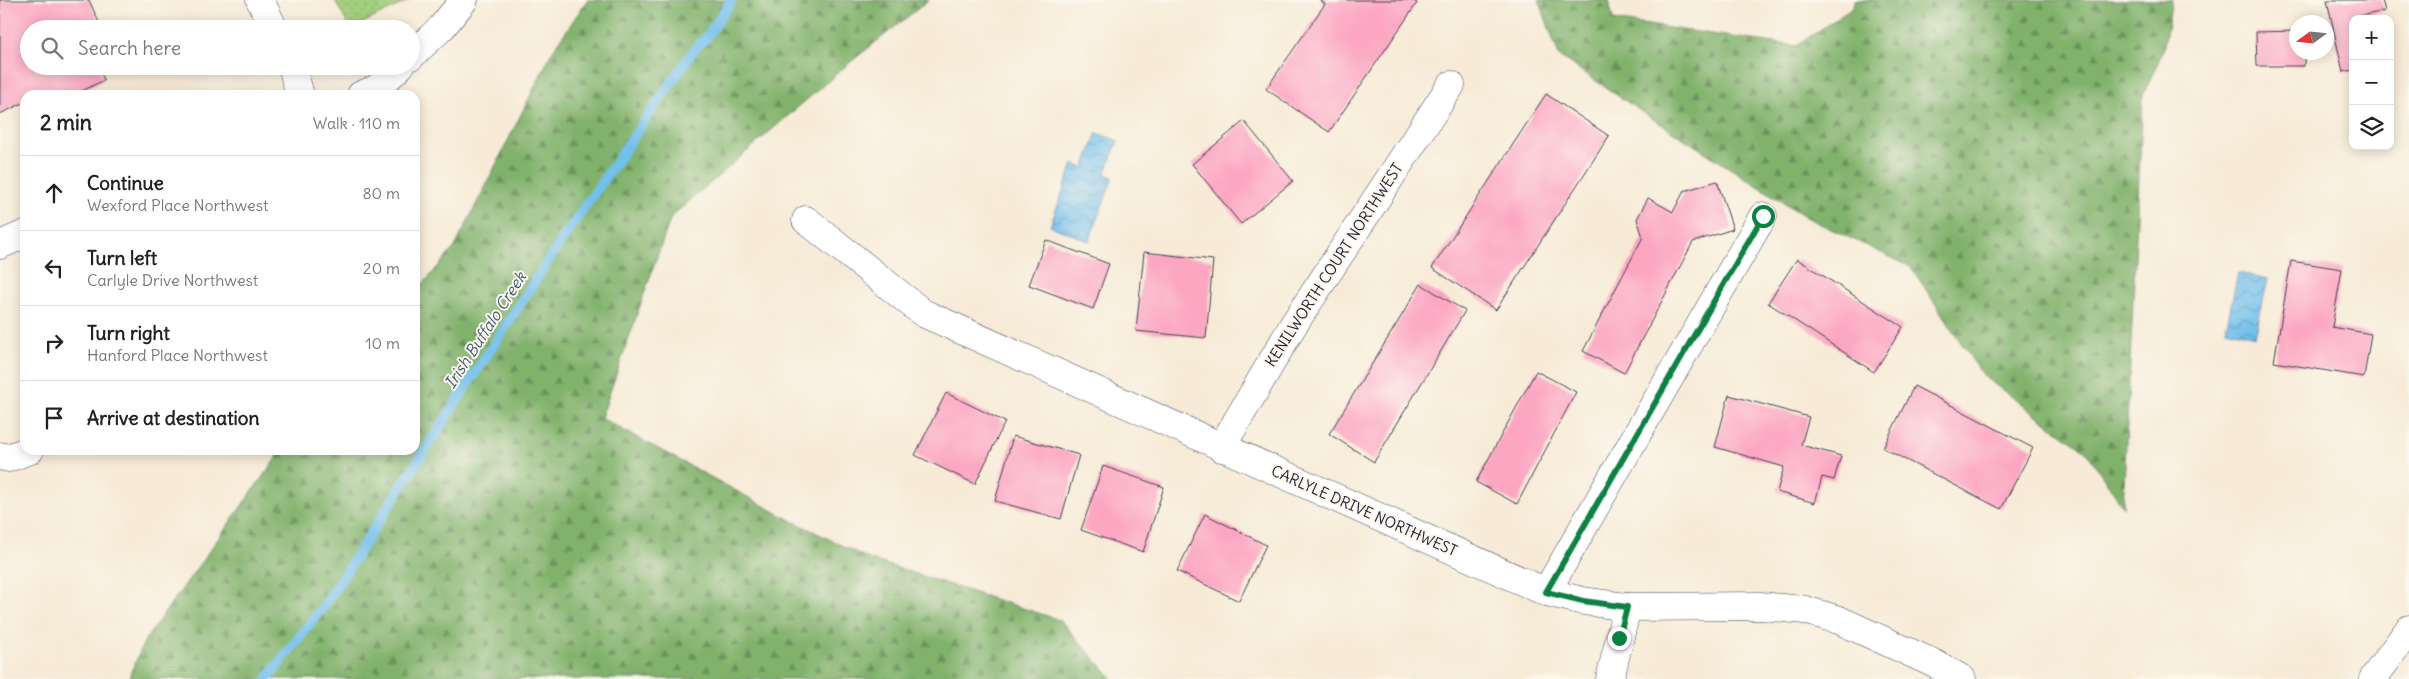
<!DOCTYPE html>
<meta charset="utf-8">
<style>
body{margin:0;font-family:Delius,sans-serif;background:#f6f6f6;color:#222}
.controls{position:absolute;right:15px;top:15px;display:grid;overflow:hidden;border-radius:10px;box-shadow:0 2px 12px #0003}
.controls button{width:45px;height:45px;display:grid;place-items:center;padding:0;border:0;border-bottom:1px solid #e0e0e0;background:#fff;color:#222;font:25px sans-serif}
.compass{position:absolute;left:2289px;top:15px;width:45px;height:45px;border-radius:50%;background:#fff;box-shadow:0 2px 12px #0003;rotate:255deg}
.stop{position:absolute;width:15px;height:15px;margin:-11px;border:4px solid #0b8043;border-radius:50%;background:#fff}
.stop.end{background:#0b8043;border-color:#fff;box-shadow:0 1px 5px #0008}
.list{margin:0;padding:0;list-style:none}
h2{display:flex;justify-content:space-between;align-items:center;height:65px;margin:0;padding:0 20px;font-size:21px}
h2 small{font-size:16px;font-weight:400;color:#767676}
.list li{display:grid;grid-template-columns:32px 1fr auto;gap:15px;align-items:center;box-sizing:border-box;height:75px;padding:0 20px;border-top:1px solid #e0e0e0}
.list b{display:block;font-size:19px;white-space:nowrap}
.list p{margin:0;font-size:16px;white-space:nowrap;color:#767676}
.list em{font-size:16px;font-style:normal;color:#767676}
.icon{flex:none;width:28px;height:28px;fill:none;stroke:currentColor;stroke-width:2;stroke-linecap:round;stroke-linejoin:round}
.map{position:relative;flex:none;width:2409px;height:679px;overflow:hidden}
.search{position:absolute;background:#fff;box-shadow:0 2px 12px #0003;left:20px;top:20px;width:400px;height:55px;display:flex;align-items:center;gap:12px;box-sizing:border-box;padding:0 18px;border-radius:28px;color:#767676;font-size:19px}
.panel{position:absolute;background:#fff;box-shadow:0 2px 12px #0003;left:20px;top:90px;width:400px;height:365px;border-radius:15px}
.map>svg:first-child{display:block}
.forest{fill:url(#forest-firs);stroke:#526a54}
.park{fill:url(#park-dots);stroke:#62785c}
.water{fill:url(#water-waves);stroke:#4a7194}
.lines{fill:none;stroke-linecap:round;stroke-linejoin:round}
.stream{stroke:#73c0ed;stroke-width:10}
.building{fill:#fca6c2}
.minor-casing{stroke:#424052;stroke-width:29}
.minor{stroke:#fff;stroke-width:28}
.route{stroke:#0b8043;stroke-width:6}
.labels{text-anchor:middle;stroke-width:4;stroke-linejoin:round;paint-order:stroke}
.street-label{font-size:15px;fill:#22223b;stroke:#fbf7ec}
.water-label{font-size:16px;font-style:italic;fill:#3e5979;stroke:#fbf7ec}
</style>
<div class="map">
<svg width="2409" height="679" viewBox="0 0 2409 679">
<defs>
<pattern id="forest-firs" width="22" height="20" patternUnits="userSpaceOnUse" patternTransform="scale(1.25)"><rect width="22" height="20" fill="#81b26c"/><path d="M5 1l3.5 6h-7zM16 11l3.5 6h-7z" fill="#69905a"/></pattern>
<pattern id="park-dots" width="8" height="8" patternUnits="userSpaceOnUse" patternTransform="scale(1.25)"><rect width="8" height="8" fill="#a2cf7d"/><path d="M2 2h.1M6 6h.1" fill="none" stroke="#8bb16d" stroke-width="1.8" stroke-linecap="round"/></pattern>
<pattern id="water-waves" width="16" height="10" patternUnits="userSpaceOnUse" patternTransform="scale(1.25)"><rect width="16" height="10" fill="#73c0ed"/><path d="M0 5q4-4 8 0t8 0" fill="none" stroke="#5e9cc1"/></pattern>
</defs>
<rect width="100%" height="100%" fill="#fbf7ec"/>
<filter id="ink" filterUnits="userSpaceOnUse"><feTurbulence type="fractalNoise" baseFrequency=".02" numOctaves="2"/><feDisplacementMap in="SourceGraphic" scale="10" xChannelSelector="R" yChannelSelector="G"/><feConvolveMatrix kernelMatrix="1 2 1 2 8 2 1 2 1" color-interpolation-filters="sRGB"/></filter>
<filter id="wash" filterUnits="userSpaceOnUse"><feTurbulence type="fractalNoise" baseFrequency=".0096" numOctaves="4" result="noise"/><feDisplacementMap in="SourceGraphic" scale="20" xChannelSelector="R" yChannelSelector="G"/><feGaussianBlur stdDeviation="1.12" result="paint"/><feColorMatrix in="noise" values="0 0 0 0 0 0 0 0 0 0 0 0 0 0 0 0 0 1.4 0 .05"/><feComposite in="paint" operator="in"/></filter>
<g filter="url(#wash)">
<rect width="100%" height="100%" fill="#f7ebd7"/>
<g class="forest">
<path d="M587 0H929L848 64 671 217 601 418 783 516 869 559 1060 620 1113 679H128L145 640 282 450H415V293L455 247 552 52Z"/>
<path d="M1539 0H1609L1613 20 1796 46 1852 8 1855 0H2172L2163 51 2143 95 2123 507 2086 451 1983 376 1911 267 1808 218 1639 110 1559 56Z"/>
</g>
<path class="park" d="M335 0H410L350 29Z"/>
<g class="water">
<path d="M1097 133 1118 141 1105 174 1113 177 1089 241 1050 226 1073 164 1084 168Z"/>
<path d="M2238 273 2268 279 2255 336 2226 329Z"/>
</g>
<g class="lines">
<path class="stream" d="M267 679 325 604 563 238 696 47 706 38 732 0"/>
</g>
<g id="blocks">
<g class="building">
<path d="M0 0H89L102 29H29V66H104L99 69 104 80 74 95H25V102L0 114Z"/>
<path d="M1320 0H1412L1417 3 1329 132 1266 89 1325 4Z"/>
<path d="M2327 0H2382L2385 11 2360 16 2361 19H2353V70L2343 72Z"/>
<path d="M2296 31V52H2304V66H2257L2256 32Z"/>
<path d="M1546 94 1609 136 1496 310 1432 268Z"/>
<path d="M1244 121 1293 181 1241 224 1192 164Z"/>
<path d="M1717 181 1733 229 1693 242 1624 373 1583 351 1643 237 1637 219 1648 198 1673 212 1684 191Z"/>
<path d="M1046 240 1109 264 1093 309 1029 285Z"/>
<path d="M1144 252 1213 260 1206 338 1136 331Z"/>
<path d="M1797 259 1903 327 1874 372 1768 303Z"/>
<path d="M2291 261 2342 269 2332 327 2371 334 2364 377 2274 362Z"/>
<path d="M1421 284 1465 311 1374 462 1329 434Z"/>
<path d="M1536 371 1576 392 1517 504 1476 482Z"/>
<path d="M1914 386 2033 448 2001 509 1883 448Z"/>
<path d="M946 393 1005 422 975 484 915 455Z"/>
<path d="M1729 395 1809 417 1801 445 1841 456 1834 480 1822 477 1815 503 1777 492 1784 467 1715 447Z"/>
<path d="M1013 436 1079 455 1061 519 995 501Z"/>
<path d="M1103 466 1164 487 1143 552 1081 530Z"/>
<path d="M1205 514 1266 545 1239 601 1177 571Z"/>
</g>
</g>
</g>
<g filter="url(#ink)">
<use href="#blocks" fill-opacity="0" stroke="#424052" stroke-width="1"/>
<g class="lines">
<g class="minor-casing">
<g id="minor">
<path d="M260 0 274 29"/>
<path d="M411 56 442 27 464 0"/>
<path d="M292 66 300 95"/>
<path d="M361 95 376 89 400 66"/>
<path d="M806 220 923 313 1546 592 1583 601 1627 607 1760 606 1805 610 1839 620 1935 664 1962 679"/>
<path d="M0 245 25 234"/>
<path d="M1221 448 1294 324 1451 85"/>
<path d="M0 456 8 458 30 450"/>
<path d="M1546 592 1763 216"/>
<path d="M1610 679 1627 607"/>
<path d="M2373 679 2409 629"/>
</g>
</g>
<use href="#minor" class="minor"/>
</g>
</g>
<g class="lines" filter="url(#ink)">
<path class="route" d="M1619 638 1627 607 1583 601 1546 592 1763 216"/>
</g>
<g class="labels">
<g class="street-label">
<text transform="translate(1334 265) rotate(-57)" y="5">KENILWORTH COURT NORTHWEST</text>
<text transform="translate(1364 511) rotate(24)" y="5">CARLYLE DRIVE NORTHWEST</text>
</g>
<g class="water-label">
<text transform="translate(485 330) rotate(-57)" y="6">Irish Buffalo Creek</text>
</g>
</g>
</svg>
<div class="controls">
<button>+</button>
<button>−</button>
<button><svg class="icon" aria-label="layers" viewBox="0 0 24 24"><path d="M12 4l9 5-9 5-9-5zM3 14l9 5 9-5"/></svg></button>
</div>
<svg class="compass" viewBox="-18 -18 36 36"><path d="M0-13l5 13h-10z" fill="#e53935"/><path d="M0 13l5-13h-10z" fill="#767676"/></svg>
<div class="stop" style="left:1763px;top:216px"></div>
<div class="stop end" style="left:1619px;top:638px"></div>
<div class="search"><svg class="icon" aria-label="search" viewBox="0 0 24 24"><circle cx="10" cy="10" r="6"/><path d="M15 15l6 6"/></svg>Search here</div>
<section class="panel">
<h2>2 min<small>Walk · 110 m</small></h2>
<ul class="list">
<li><svg class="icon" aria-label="ahead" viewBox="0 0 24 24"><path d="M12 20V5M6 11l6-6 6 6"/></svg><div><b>Continue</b><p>Wexford Place Northwest</p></div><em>80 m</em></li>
<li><svg class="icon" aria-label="left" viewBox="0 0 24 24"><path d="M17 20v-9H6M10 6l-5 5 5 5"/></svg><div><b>Turn left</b><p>Carlyle Drive Northwest</p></div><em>20 m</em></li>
<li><svg class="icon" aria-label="right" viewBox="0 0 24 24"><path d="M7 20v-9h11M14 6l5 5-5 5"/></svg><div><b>Turn right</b><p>Hanford Place Northwest</p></div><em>10 m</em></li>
<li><svg class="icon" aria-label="arrive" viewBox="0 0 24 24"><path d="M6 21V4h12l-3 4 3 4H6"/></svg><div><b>Arrive at destination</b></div></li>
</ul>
</section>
</div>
